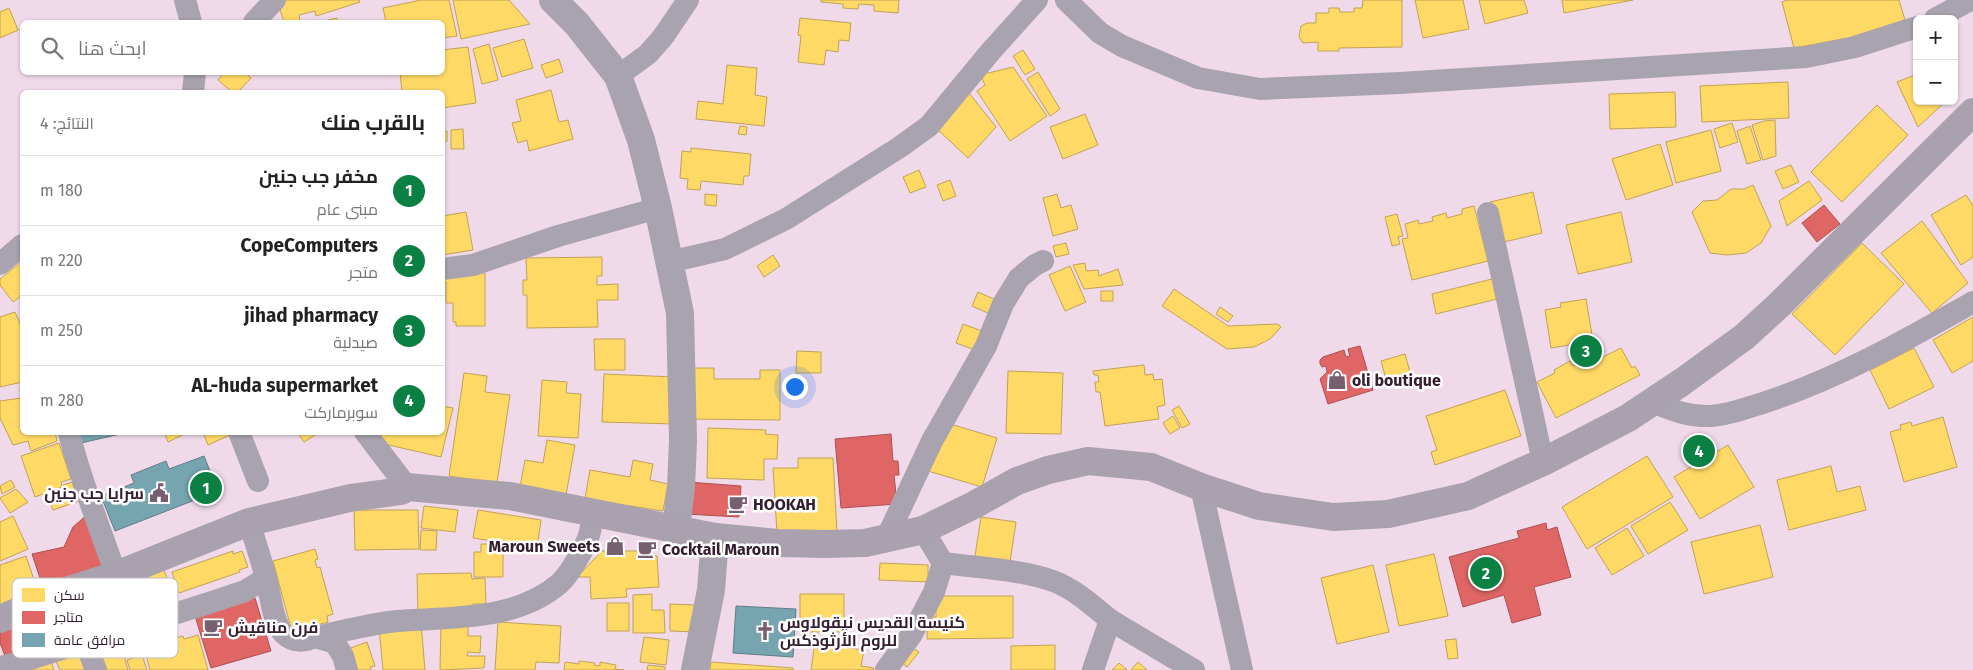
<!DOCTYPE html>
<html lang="ar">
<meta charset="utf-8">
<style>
body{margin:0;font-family:"Fira Sans",Cairo,sans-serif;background:#f6f6f6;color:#222;direction:rtl}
.controls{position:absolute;right:15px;top:15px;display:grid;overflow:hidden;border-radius:8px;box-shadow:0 1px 4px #0004}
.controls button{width:45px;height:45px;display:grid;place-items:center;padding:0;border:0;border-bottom:1px solid #e0e0e0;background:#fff;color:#222;font:25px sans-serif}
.you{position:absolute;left:794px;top:386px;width:18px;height:18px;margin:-12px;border:4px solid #fff;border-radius:50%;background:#1a73e8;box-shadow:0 0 0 8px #1a73e833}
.badge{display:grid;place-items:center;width:32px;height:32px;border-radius:50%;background:#0b8043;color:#fff;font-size:16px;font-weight:700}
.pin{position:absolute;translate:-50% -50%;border:2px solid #fff;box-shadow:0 1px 5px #0006}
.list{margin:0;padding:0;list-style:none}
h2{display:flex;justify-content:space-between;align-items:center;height:65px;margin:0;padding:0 20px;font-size:21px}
h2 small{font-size:16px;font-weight:400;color:#767676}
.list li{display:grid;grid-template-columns:32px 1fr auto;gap:15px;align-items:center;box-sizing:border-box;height:70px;padding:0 20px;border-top:1px solid #e0e0e0}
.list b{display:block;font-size:19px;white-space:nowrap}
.list p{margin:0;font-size:16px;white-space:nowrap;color:#767676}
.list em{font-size:16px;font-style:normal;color:#767676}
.icon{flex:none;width:28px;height:28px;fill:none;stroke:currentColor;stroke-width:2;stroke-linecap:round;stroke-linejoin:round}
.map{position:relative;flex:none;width:1973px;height:670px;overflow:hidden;direction:ltr}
.search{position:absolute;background:#fff;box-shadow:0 1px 4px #0004;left:20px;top:20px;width:425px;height:55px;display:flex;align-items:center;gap:12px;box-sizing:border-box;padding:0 18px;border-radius:8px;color:#767676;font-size:19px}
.panel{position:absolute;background:#fff;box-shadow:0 1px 4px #0004;left:20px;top:90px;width:425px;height:345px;border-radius:8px;direction:rtl}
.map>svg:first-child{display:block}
.homes{fill:#ffd966;stroke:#c2a155}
.shops{fill:#e06666;stroke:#ac5055}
.public{fill:#76a5af;stroke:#627c88}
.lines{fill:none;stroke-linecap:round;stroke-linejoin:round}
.minor{stroke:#a8a3ae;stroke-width:22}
.tertiary{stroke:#a8a3ae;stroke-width:28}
.secondary{stroke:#a9a2ae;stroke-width:28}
.labels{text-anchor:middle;stroke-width:5;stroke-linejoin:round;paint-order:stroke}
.poi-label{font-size:16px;font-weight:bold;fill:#341d2e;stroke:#fff;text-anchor:start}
.key{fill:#fff;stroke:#c2bbc0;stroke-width:1}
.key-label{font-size:14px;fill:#341d2e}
</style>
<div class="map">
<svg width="1973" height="670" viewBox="0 0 1973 670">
<rect width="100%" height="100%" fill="#f0daea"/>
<g class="homes">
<path d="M286 0H359L360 2 316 16 315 11 299 15 300 22H284L279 6Z"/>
<path d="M421 0H449L457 36 442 38V22H386L383 8Z"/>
<path d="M453 0H509L530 24 461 39Z"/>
<path d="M821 0H899L898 13 874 11V5L859 4 858 9 843 8V4L821 2Z"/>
<path d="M1363 0H1402V47L1339 48V51H1318V42L1303 43 1299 37 1301 26 1307 23H1316V13H1329V8H1339L1340 12H1354V8H1362Z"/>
<path d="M1415 0H1463L1469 29 1423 38Z"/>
<path d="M1479 0H1524L1528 13 1485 24Z"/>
<path d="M1562 0H1633L1564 13Z"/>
<path d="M1788 0H1899L1905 20 1849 38 1794 48 1782 2Z"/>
<path d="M9 8 18 30 0 38V12Z"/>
<path d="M337 18 338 22H320Z"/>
<path d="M800 18 851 23 849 41 839 40 838 52 826 50 824 65 798 62 801 36 798 35Z"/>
<path d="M524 39 533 68 502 77 493 48Z"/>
<path d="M489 44 498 80 482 84 473 49Z"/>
<path d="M468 47 476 103 442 108V92H402L400 72H442V50Z"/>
<path d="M1023 50 1035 69 1025 75 1013 56Z"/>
<path d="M559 59 563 72 546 78 541 65Z"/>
<path d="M727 65 757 68 755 95 767 97 764 126 696 119 698 101 723 104Z"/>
<path d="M1013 67 1047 116 1010 141 977 91 985 85 980 75Z"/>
<path d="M225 72H244L251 78 238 92H232L218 80Z"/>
<path d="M1038 72 1060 109 1050 116 1027 79Z"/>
<path d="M1917 74V101H1946L1918 127 1897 82Z"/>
<path d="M1954 80 1958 89 1954 93Z"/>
<path d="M1788 82 1789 118 1702 122 1700 86Z"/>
<path d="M551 90 559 122 568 120 573 139 529 151 527 140 518 143 512 123 521 121 516 100Z"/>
<path d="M1675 92 1676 127 1610 129 1609 94Z"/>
<path d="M969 93 996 127 968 158 937 129Z"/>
<path d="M1877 105 1908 135 1842 202 1811 172Z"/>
<path d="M1085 114 1098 145 1063 159 1050 127Z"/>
<path d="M1775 120 1776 156 1763 160 1752 125 1764 121Z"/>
<path d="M1732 123 1738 142 1720 148 1714 129Z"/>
<path d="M740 126 747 127 746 135 738 134Z"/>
<path d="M1750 126 1761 160 1747 164 1737 131Z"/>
<path d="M463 129 464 149H451V130Z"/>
<path d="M1711 130 1721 171 1676 183 1666 142Z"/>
<path d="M447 131V141H442V132Z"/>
<path d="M1660 144 1673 185 1626 200 1612 159Z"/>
<path d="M691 148 751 154 749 176H744L743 185 701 181 700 190 687 189 688 179 680 178 682 151 691 152Z"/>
<path d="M1791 165 1799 182 1783 189 1775 171Z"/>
<path d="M919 170 926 187 910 193 903 177Z"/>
<path d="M950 180 956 196 943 201 937 185Z"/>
<path d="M1809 181 1822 200 1787 226 1779 201Z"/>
<path d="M1753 185 1771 226 1761 243 1746 253 1727 255 1710 253 1692 212 1703 201 1717 200 1731 189H1744Z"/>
<path d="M1533 192 1542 233 1500 243 1490 202Z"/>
<path d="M705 194 717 195 716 206 705 205Z"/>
<path d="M1057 194 1061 208 1071 205 1078 229 1053 236 1043 198Z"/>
<path d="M1966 195 1973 206V257L1961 265 1931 215Z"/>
<path d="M1474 206 1488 261 1412 280 1402 239 1408 238 1405 224 1418 220 1419 224 1433 221 1432 217 1446 213 1447 218 1462 214V209Z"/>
<path d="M466 212 473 250 442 255V216Z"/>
<path d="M1621 212 1632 262 1578 274 1566 225Z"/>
<path d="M1397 214 1403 236 1398 237 1400 244 1392 246 1385 217Z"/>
<path d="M1922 221 1968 283 1932 313 1881 253Z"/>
<path d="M1066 243 1069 254 1056 257 1053 246Z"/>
<path d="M1862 243 1904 284 1835 355 1792 314Z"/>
<path d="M773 255 780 266 764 277 757 266Z"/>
<path d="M602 257V276H597V285L618 284V300H597L598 327 527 328V295H523V280H527L526 258Z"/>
<path d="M20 263 22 266V295L13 302 0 285V279Z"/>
<path d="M1085 263 1086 271 1098 270 1099 276 1118 269 1123 285 1084 289 1073 265Z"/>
<path d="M1070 266 1086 302 1065 311 1049 275Z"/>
<path d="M443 273H485V326H456V322H453V303H446V282L443 283Z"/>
<path d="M1492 279 1497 299 1436 314 1432 294Z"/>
<path d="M1174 289 1228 326 1278 324 1281 327 1270 339 1254 347 1227 349 1162 306Z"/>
<rect x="1101" y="291" width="12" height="10"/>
<path d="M978 292 996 300 990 314 972 306Z"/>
<path d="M1586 299 1593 341 1551 348 1545 310 1561 307 1560 303Z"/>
<path d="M1220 307 1233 316 1228 322 1216 314Z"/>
<path d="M15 312 22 328V382L0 387V317Z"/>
<path d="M1973 317V361L1952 373 1933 340Z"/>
<path d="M963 324 982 331 975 350 956 343Z"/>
<path d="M594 339H625V370H595Z"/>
<path d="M1621 348 1632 368 1635 366 1640 375 1556 418 1537 382 1555 373 1554 370 1570 361 1573 366 1597 354 1599 359Z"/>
<path d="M1914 348 1934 387 1889 409 1870 370Z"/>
<path d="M797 351 821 352V373H796Z"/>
<path d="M1405 354 1410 372 1386 379 1381 361Z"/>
<path d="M1144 365 1145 375 1153 374 1154 380 1162 379 1165 405 1157 407 1159 419 1105 426 1100 392H1096L1095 382H1099L1098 375H1094L1093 371Z"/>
<path d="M690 368H714V379H760V370H780V420L689 419Z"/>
<path d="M1008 371 1063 373 1061 434 1006 433Z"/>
<path d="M464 373 487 376 485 392 510 395 497 483 449 476Z"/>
<path d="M604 374 675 377 674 424 602 422Z"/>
<path d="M542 380 567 382 566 393 581 394 578 438 538 436Z"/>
<path d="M20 388H22V432H55L57 441 31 451 28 441 13 445 0 418V401L21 398Z"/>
<path d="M1505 390 1521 436 1435 465 1431 452 1437 450 1426 416Z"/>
<path d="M442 406 453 408 441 457 380 443 369 432H442Z"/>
<path d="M1179 406 1190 424 1182 428 1172 410Z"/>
<path d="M1173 416 1180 428 1170 434 1163 423Z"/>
<path d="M1943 417 1957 467 1904 482 1890 432 1901 429 1900 425 1911 422 1912 426Z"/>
<path d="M947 423 997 438 982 487 928 471Z"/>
<path d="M708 428 766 430 765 434 778 435 777 459H764V480L707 478Z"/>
<path d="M164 432H189L168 442Z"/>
<path d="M203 432H234V433L208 445Z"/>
<path d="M297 432H320L304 442Z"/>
<path d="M547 440 575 445 566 495 520 487 525 460 543 463Z"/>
<path d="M59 443 71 479 61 482 62 487 35 497 21 456Z"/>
<path d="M1728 445 1754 487 1700 519 1674 477 1697 463 1699 466 1704 463 1703 460Z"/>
<path d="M1647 456 1673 497 1587 549 1562 507Z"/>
<path d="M798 458H833L837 533H777L773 468H798Z"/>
<path d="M633 460 653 464 650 480 668 484 663 511 585 499 590 470 630 477Z"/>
<path d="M1831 466 1837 492 1860 486 1866 510 1789 530 1777 480Z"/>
<path d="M11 480 15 487 2 494 0 486Z"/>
<path d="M72 482 79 501 53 510 48 496 65 491 63 485Z"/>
<path d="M16 489 28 502 10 513 0 498Z"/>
<path d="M1670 502 1688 530 1648 554 1631 526Z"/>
<path d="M424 506 458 510 455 532 421 528Z"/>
<path d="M354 510H418L419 549 355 550Z"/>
<path d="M478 510 541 520 537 548 473 538Z"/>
<path d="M13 516 28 549 0 561V522Z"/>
<path d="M981 517 1016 522 1010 562 975 556Z"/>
<path d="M1760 525 1773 577 1704 594 1691 542Z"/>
<path d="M1627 528 1644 556 1612 575 1595 548Z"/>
<path d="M421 530 437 531 436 550H420Z"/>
<path d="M481 544H491V552H503V577H474V552H481Z"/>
<path d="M315 549 318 559 315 560 317 568 320 567 333 614 327 616 328 622 292 632 273 561Z"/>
<path d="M233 551V554L242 551 248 567 239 570 240 572 179 593 172 572Z"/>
<path d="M602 551H638L657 556 659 587 626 589 627 597 591 599 590 577H577Z"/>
<path d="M1434 554 1448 616 1399 626 1386 565Z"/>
<path d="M26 556 38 592 0 605V565Z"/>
<path d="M880 563 928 565V582L879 580Z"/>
<path d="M1373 565 1389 632 1337 644 1321 578Z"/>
<path d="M164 570 175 600 134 615 123 585Z"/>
<path d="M471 573 472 579 485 578 486 604H472V612L418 613 417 574Z"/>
<path d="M652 594V610H664L665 633H633V595Z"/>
<rect x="800" y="594" width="44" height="38"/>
<path d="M936 596H1013V638L927 639V617H936Z"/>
<rect x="607" y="603" width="22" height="28"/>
<path d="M670 604 697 605V632L670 631Z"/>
<path d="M498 622 561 626 559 663 536 662 535 670H495Z"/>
<path d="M421 623 425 670H383L379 627Z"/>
<path d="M441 623 468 624V636H481L480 653 468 652 467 656H485L484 668 440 670Z"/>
<path d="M136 630 142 651 124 656 128 670H102L94 642Z"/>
<path d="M198 635 208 670H150L144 647 158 643 159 646 168 643 167 640 183 636 184 639Z"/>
<path d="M644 637 669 640 666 665 640 662Z"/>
<path d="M1456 639 1458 658 1448 659 1445 640Z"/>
<path d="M367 642 375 666 370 667 371 670H355L348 649Z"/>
<path d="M819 644 864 650 861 666 874 668 873 670H811L814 648 818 649Z"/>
<path d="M1055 645V670H1011V646Z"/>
<path d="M910 646 919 652 907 667 899 660Z"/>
<path d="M79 652 85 670H60L56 661Z"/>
<path d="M142 655 147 670H130L127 660Z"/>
<path d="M579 661 595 663 594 665 600 666V662L616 665 615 669 624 670H564L565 662 579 664Z"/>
<path d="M51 662 54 670H29Z"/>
<path d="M711 662 793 668V670H710Z"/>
<path d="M1138 662 1147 670H1131Z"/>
<path d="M1119 663 1127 670H1112Z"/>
<path d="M648 665 665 667V670H647Z"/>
</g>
<g class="shops">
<path d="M1824 205 1840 224 1817 242 1802 223Z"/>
<path d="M1360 346 1373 390 1328 404 1320 379 1327 372 1326 366 1322 367 1320 364V360L1323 357 1344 350 1346 357 1350 356 1348 349Z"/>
<path d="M891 434 893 461H898L899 475H894L897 504 841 508 835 439Z"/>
<path d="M688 482 741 486 739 517 686 514Z"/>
<path d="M88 514 107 564 43 587 32 554 64 547 73 527Z"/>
<path d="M1546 523 1547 530 1557 527 1571 577 1534 587 1541 615 1512 623 1504 595 1463 607 1449 557 1519 538 1517 531Z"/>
<path d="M255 598 271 651 211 668 195 616Z"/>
<path d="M55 613 65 640 7 661 0 643V633Z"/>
</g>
<g class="public">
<path d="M80 432H129L81 443Z"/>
<path d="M204 456 218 491 115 531 101 496 134 483 131 475 166 461 169 469Z"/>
<path d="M736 606 796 609 793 657 733 653Z"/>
</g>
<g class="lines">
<g class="minor">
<path d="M185 0 191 22"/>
<path d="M1066 0 1100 33 1122 46 1198 78 1260 89 1400 83 1806 57 1855 47 1917 27"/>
<path d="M1935 19 1970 0"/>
<path d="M254 22 275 0"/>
<path d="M618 76 648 54 663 37 688 0"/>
<path d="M193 92 195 72"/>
<path d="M1488 213 1543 462"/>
<path d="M669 262 725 249 786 219 900 147 929 126 991 51 1037 0"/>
<path d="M0 264 22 245"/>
<path d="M442 269 473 265 558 236 658 208"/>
<path d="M1652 402C1672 410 1689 417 1711 416 1729 415 1746 408 1763 403 1837 379 1906 340 1973 302"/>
<path d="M239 432 258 481"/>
<path d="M365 432 407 487"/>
<path d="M69 433C81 482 100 528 116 575"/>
<path d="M1201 487 1242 670"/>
<path d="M249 522C255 541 261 559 266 578 271 595 272 620 283 633 293 643 304 642 315 637L335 643 343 656 347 670"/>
<path d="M887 537 932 441 986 346 1003 304 1019 278 1035 265 1043 261"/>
<path d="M943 563C979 568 1019 569 1053 581 1075 589 1093 606 1110 620"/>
<path d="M315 637C343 631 369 624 397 621 451 617 517 621 560 583 568 576 573 566 578 558 588 541 592 532 592 512"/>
<path d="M85 642 96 670"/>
<path d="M0 667 17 663 209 603 245 591 266 578"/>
<path d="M886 670 912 634 934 592 943 563 923 530"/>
<path d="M1093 670 1110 620 1194 670"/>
</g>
<g class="tertiary">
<path d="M553 0 577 24 618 76 641 140 658 208 680 313 683 441 681 487 676 529"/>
<path d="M695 670 711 590 715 537"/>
</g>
<path class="secondary" d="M0 619 72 589 116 575 249 522 350 498 401 491 407 487 510 496 715 537 778 543 826 544 865 543 923 530 974 505 1017 481 1048 470 1088 461 1151 467 1201 487 1259 506 1333 517 1388 514 1468 496 1543 462 1628 418 1682 382 1744 337 1779 305 1973 112"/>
</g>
<defs>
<g id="shop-bare" transform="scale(1.5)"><path d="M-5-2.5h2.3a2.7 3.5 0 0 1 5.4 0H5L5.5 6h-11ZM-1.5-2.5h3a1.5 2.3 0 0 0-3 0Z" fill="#765f70" stroke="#fff" stroke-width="2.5" paint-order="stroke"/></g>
<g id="civic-bare" transform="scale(1.5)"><path d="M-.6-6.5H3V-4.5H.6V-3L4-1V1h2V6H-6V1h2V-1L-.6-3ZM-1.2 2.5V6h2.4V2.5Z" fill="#765f70" stroke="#fff" stroke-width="2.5" paint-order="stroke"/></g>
<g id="cafe-bare" transform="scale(1.5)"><path d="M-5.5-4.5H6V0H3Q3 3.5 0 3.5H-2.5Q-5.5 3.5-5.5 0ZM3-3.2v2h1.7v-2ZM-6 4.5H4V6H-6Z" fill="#765f70" stroke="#fff" stroke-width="2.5" paint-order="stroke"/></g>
<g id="church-bare" transform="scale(1.5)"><path d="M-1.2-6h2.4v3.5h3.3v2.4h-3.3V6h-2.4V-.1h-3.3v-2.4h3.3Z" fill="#765f70" stroke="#fff" stroke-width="2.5" paint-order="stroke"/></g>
</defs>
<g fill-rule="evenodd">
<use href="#shop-bare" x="1337" y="380"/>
<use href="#civic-bare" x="159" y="493"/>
<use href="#cafe-bare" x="738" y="504"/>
<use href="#shop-bare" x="615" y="546"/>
<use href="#cafe-bare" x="647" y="549"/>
<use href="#cafe-bare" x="213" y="627"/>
<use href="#church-bare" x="765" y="631"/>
</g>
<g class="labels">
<g class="poi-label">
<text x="1352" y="386">oli boutique</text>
<text x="144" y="499" text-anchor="end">سرايا جب جنين</text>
<text x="753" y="510">HOOKAH</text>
<text x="600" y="552" text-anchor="end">Maroun Sweets</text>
<text x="662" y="555">Cocktail Maroun</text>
<text x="780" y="628">كنيسة القديس نيقولاوس<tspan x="780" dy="18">للروم الأرثوذكس</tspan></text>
<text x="228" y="633">فرن مناقيش</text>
</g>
</g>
<rect x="12" y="578" width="166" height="80" rx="8" class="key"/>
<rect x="22" y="588" width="23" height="14" fill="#ffd966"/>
<rect x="22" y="611" width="23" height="13" fill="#e06666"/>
<rect x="22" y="633" width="23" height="14" fill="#76a5af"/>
<g class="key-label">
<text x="54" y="600">سكن</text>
<text x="54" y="622">متاجر</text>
<text x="54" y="645">مرافق عامة</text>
</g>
</svg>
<div class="controls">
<button>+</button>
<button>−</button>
</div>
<div class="you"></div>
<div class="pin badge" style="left:206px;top:488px">1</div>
<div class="pin badge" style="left:1486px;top:573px">2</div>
<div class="pin badge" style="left:1586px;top:351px">3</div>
<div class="pin badge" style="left:1699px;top:451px">4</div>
<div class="search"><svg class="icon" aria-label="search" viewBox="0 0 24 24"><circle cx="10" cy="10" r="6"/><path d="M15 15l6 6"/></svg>ابحث هنا</div>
<section class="panel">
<h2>بالقرب منك<small>النتائج: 4</small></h2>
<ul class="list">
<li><span class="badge">1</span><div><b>مخفر جب جنين</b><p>مبنى عام</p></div><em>180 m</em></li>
<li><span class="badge">2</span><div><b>CopeComputers</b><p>متجر</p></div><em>220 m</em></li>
<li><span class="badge">3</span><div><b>jihad pharmacy</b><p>صيدلية</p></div><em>250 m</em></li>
<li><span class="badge">4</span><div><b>AL-huda supermarket</b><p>سوبرماركت</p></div><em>280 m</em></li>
</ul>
</section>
</div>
